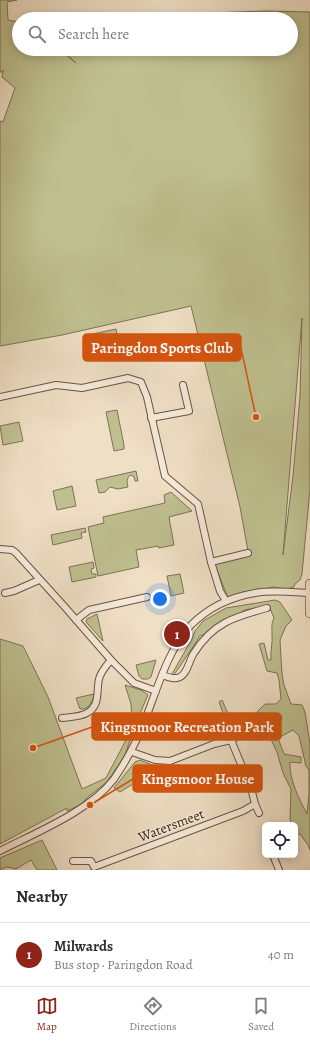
<!DOCTYPE html>
<meta charset="utf-8">
<style>
body{margin:0;font-family:Alegreya,serif;background:#f7f7f7;color:#2b2b33}
.controls{position:absolute;right:12px;bottom:12px;display:grid;overflow:hidden;border-radius:6px;box-shadow:0 2px 10px #0003}
.controls button{width:36px;height:36px;display:grid;place-items:center;padding:0;border:0;border-bottom:1px solid #e1e1e2;background:#fff;color:#2b2b33;font:20px sans-serif}
.you{position:absolute;left:160px;top:599px;width:14px;height:14px;margin:-10px;border:3px solid #fff;border-radius:50%;background:#1a73e8;box-shadow:0 0 0 6px #1a73e833}
.badge{display:grid;place-items:center;width:26px;height:26px;border-radius:50%;background:#8f2418;color:#fff;font-size:13px;font-weight:700}
.pin{position:absolute;translate:-50% -50%;border:2px solid #fff;box-shadow:0 1px 4px #0006}
.list{margin:0;padding:0;list-style:none}
h2{display:flex;justify-content:space-between;align-items:center;height:52px;margin:0;padding:0 16px;font-size:17px}
h2 small{font-size:13px;font-weight:400;color:#7c7c81}
.list li{display:grid;grid-template-columns:26px 1fr auto;gap:12px;align-items:center;box-sizing:border-box;height:64px;padding:0 16px;border-top:1px solid #e1e1e2}
.list b{display:block;font-size:15px;white-space:nowrap}
.list p{margin:0;font-size:13px;white-space:nowrap;color:#7c7c81}
.list em{font-size:13px;font-style:normal;color:#7c7c81}
.icon{flex:none;width:22px;height:22px;fill:none;stroke:currentColor;stroke-width:2;stroke-linecap:round;stroke-linejoin:round}
.map{position:relative;flex:none;width:310px;height:870px;overflow:hidden}
.search{position:absolute;background:#fff;box-shadow:0 2px 10px #0003;left:12px;right:12px;top:12px;height:44px;display:flex;align-items:center;gap:10px;box-sizing:border-box;padding:0 14px;border-radius:22px;color:#7c7c81;font-size:15px}
.sheet{height:116px;background:#fff}
nav{display:flex;justify-content:space-around;align-items:center;box-sizing:border-box;height:56px;border-top:1px solid #e1e1e2;background:#fff;font-size:11px;color:#7c7c81}
nav a{display:grid;justify-items:center;gap:2px}
nav .on{color:#8f2418}
.map>svg:first-child{display:block}
.green{fill:#bfc090;stroke:#7e7255;fill-rule:evenodd}
.lines{fill:none;stroke-linecap:round;stroke-linejoin:round}
.minor-casing{stroke:#6a5345;stroke-width:8}
.primary-casing{stroke:#3d241a;stroke-width:10}
.minor{stroke:#f5ead9;stroke-width:6}
.primary{stroke:#efdfc5;stroke-width:9}
.labels{text-anchor:middle;stroke-width:3;stroke-linejoin:round;paint-order:stroke}
.street-label{font-size:14px;fill:#3d241a;stroke:#f5ead9}
.leader{fill:none;stroke:#d7540d;stroke-width:1.5}
.callout-dot{fill:#d7540d;stroke:#f5ead9;stroke-width:1.5}
.callout{fill:#d7540d;stroke:#d7540d;stroke-width:1.5}
.callout-label{font-size:15px;text-anchor:middle;font-weight:bold;fill:#fff}
</style>
<div class="map">
<svg width="310" height="870" viewBox="0 0 310 870">
<rect width="100%" height="100%" fill="#efdfc5"/>
<filter id="stains"><feTurbulence type="fractalNoise" baseFrequency=".005" numOctaves="4"/><feColorMatrix values="0 0 0 0 .2 0 0 0 0 .09 0 0 0 0 .02 0 0 0 .5 -.17"/></filter>
<radialGradient id="worn" r=".72"><stop offset=".6" stop-color="#630" stop-opacity="0"/><stop offset="1" stop-color="#630" stop-opacity=".3"/></radialGradient>
<g class="green">
<path d="M0 0H17L7 2 8 20 19 22V49H59L76 63 61 49H291V19H114L124 16 266 11 310 12V489L302 574 300 580 295 584 294 587 287 589 273 587 228 598 213 560 248 551 240 507 191 306 62 335 0 346V121L3 122 15 88 2 77 3 70 2 72H0ZM302 318 300 397 293 476 283 555Z"/>
<path d="M116 329 119 345 91 350 88 335Z"/>
<path d="M117 410 124 445V449L114 451 106 412Z"/>
<path d="M19 422 23 441 3 445 0 426Z"/>
<path d="M136 471 138 481H135L134 477 131 475C126 478 127 482 128 487L118 489 110 487 105 492 99 493 96 480Z"/>
<path d="M72 486 76 506 57 510 53 491Z"/>
<path d="M171 492 192 511 169 517 174 545 159 548 158 546 136 550 139 567 98 576 88 527 104 523 103 517 165 503 164 495Z"/>
<path d="M85 528 86 532 81 533 82 538 53 545 51 535Z"/>
<path d="M93 562 94 568 91 569 92 574H96V577L72 582 69 567Z"/>
<path d="M180 574 184 593 171 596 167 576Z"/>
<path d="M275 600 280 602 292 620 286 626 280 640 282 674 284 685 291 704 302 705 305 712 310 744V850L308 845 300 834H295V825H292L290 819 291 789 283 773 277 752 267 731 266 721 235 734 228 727 219 702 222 700 229 716 240 720 248 721 265 704H276L281 699 279 680 277 673 267 671 259 644 264 643 268 660H271C270 651 273 643 272 634 272 627 271 625 274 618L269 606 244 610 239 615 207 633 200 636 174 675 172 674 192 639 195 631 203 621 226 608ZM293 730 299 736 306 766 309 770V794L307 814C299 799 289 779 290 762L301 763V757L284 754 278 738Z"/>
<path d="M97 614 103 641 86 622 87 619Z"/>
<path d="M0 639 23 646 48 697 82 789 106 778 126 740 132 720 131 704 125 685 141 690 148 695 135 725 125 755 107 782 89 796 80 805 67 811V808L0 844Z"/>
<path d="M156 660 151 677 148 679H142L139 676 136 665Z"/>
<path d="M94 694C93 702 88 710 80 709L76 698Z"/>
<path d="M140 760 159 768 120 792 114 788 135 762Z"/>
<path d="M42 840 57 870H37L31 860 16 869 7 867 0 870V858Z"/>
</g>
<g class="lines">
<g class="minor-casing">
<g id="minor">
<path d="M0 397 56 385 82 388 128 378 141 382 147 397 165 476 198 504 211 562 220 591 226 601"/>
<path d="M151 418 189 411 183 385"/>
<path d="M0 549 12 550 16 553 64 606 111 660 134 683 156 691"/>
<path d="M211 562 248 553"/>
<path d="M5 593 14 591 39 580"/>
<path d="M76 620 89 610 147 597"/>
<path d="M162 675C168 677 175 680 180 677 188 673 189 660 194 653 213 623 234 617 267 608"/>
<path d="M62 718C70 717 80 717 87 713 101 705 96 691 99 679 101 671 106 666 111 660"/>
<path d="M132 752 155 760 170 761 214 744 231 740 278 718"/>
<path d="M255 804 259 813"/>
<path d="M0 851C35 833 90 811 114 779 127 760 137 741 145 720 157 690 168 649 191 625 208 608 231 597 255 593 272 590 291 592 309 593"/>
<path d="M273 855 279 870"/>
<path d="M73 861H91L94 867 243 811 255 804 251 788 231 740"/>
</g>
</g>
<g class="primary-casing">
<path id="primary" d="M310 584V613"/>
</g>
<use href="#minor" class="minor"/>
<use href="#primary" class="primary"/>
</g>
<g class="labels">
<g class="street-label">
<text transform="translate(171 825) rotate(-21)" y="5">Watersmeet</text>
</g>
</g>
<path class="leader" d="M256 417L241 348M33 748L92 727M90 805L133 779"/>
<g class="callout-dot">
<circle cx="256" cy="417" r="4"/>
<circle cx="33" cy="748" r="4"/>
<circle cx="90" cy="805" r="4"/>
</g>
<g class="callout">
<rect x="83" y="334" width="158" height="27" rx="4"/>
<rect x="92" y="713" width="189" height="27" rx="4"/>
<rect x="133" y="765" width="129" height="27" rx="4"/>
</g>
<g class="callout-label">
<text x="162" y="353">Paringdon Sports Club</text>
<text x="187" y="732">Kingsmoor Recreation Park</text>
<text x="198" y="784">Kingsmoor House</text>
</g>
<rect width="100%" height="100%" filter="url(#stains)"/>
<rect width="100%" height="100%" fill="url(#worn)"/>
</svg>
<div class="controls">
<button><svg class="icon" aria-label="locate" viewBox="0 0 24 24"><circle cx="12" cy="12" r="6"/><path d="M12 2v4M12 18v4M2 12h4M18 12h4"/></svg></button>
</div>
<div class="you"></div>
<div class="pin badge" style="left:177px;top:634px">1</div>
<div class="search"><svg class="icon" aria-label="search" viewBox="0 0 24 24"><circle cx="10" cy="10" r="6"/><path d="M15 15l6 6"/></svg>Search here</div>
</div>
<section class="sheet">
<h2>Nearby<small></small></h2>
<ul class="list">
<li><span class="badge">1</span><div><b>Milwards</b><p>Bus stop · Paringdon Road</p></div><em>40 m</em></li>
</ul>
</section>
<nav>
<a class="on"><svg class="icon" aria-label="map" viewBox="0 0 24 24"><path d="M3 6l6-2 6 2 6-2v14l-6 2-6-2-6 2zM9 4v14M15 6v14"/></svg>Map</a>
<a><svg class="icon" aria-label="directions" viewBox="0 0 24 24"><path d="M12 3l9 9-9 9-9-9zM9 14v-3h6M13 9l2 2-2 2"/></svg>Directions</a>
<a><svg class="icon" aria-label="saved" viewBox="0 0 24 24"><path d="M7 4h10v16l-5-4-5 4z"/></svg>Saved</a>
</nav>
